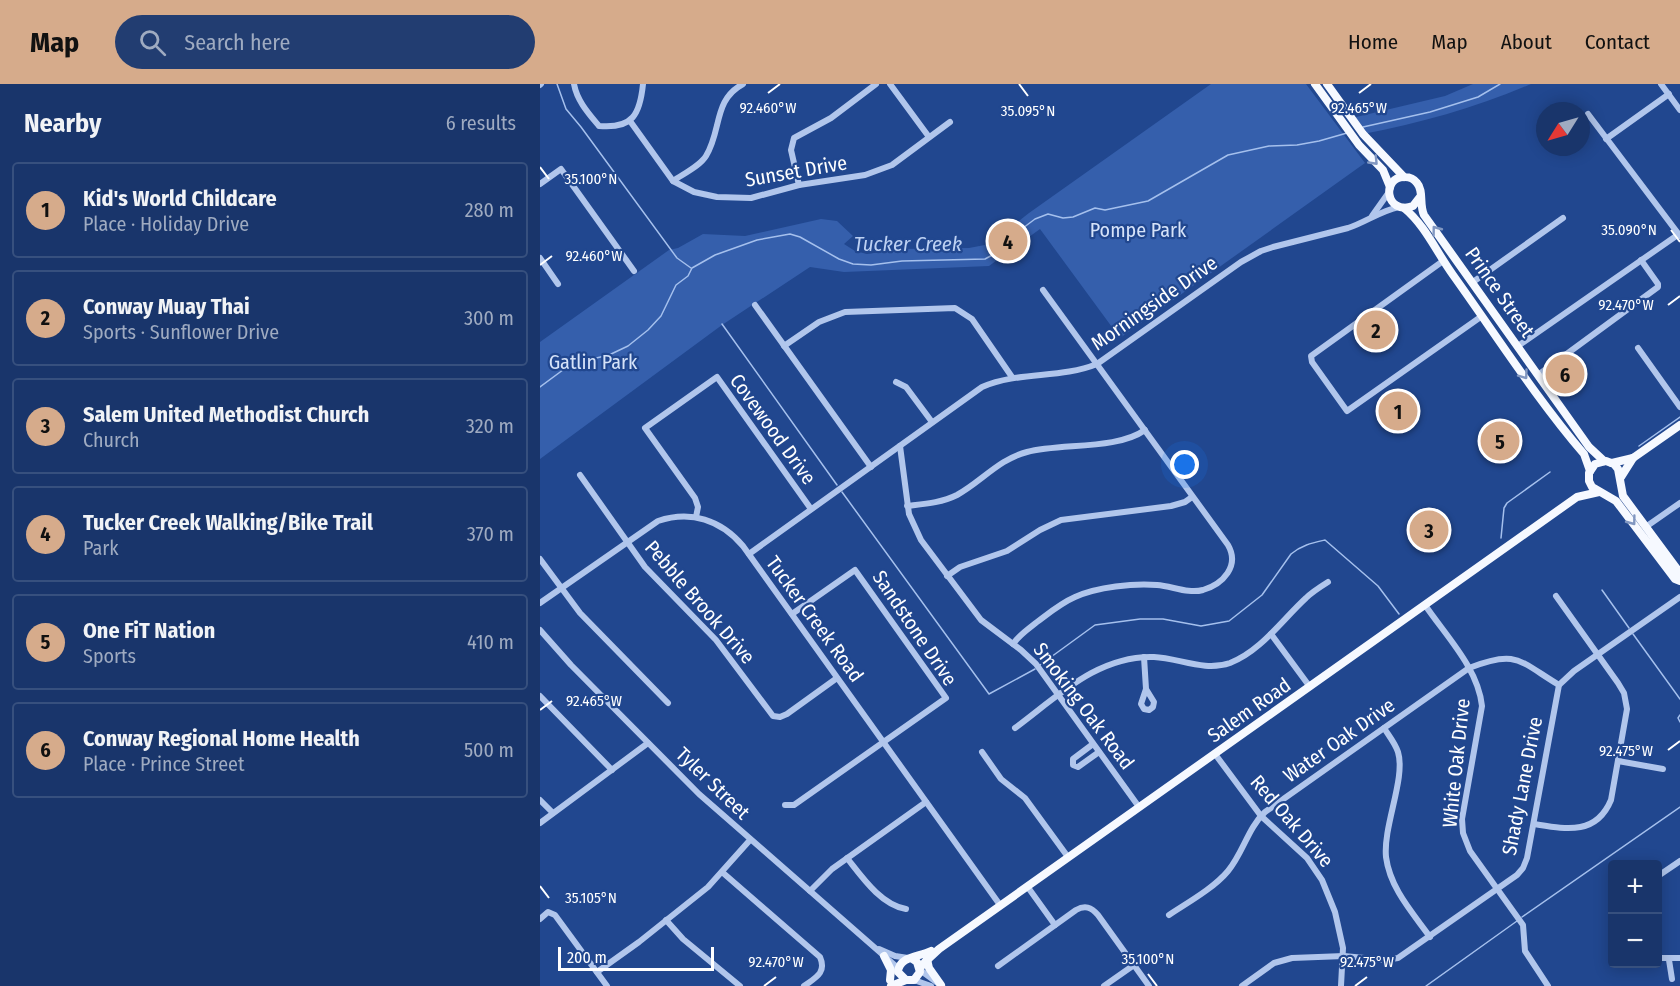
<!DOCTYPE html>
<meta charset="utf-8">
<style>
body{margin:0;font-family:"Fira Sans Condensed",sans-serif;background:#223d71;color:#f1f3f6}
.controls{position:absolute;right:18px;bottom:18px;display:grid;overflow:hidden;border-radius:6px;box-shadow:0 3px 15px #0003}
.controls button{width:54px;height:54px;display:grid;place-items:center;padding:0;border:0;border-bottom:2px solid #37507e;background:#19356b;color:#f1f3f6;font:30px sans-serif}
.compass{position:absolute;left:996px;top:18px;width:54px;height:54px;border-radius:50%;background:#19356b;box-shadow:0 3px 15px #0003;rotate:233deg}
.scale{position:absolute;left:18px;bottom:15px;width:156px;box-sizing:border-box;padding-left:6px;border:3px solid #fff;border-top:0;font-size:16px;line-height:21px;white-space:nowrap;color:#fff;-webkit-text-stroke:4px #21478f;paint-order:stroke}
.you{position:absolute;left:645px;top:381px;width:21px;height:21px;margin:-15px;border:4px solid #fff;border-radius:50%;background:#1a73e8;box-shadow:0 0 0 9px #1a73e833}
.badge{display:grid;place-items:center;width:39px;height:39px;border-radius:50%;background:#d6ab8b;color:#111;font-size:20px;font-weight:700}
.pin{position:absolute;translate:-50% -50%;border:3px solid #fff;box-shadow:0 2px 6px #0006}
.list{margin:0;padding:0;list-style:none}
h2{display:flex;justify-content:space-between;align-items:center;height:78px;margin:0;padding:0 24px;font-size:26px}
h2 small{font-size:20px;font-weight:400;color:#9fabc1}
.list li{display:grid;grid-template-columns:39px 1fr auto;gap:18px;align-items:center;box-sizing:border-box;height:96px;margin:0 12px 12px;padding:0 12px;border:2px solid #37507e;border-radius:6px}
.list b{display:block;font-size:22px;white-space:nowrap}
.list p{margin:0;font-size:20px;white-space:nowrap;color:#9fabc1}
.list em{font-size:20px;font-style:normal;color:#9fabc1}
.icon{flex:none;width:33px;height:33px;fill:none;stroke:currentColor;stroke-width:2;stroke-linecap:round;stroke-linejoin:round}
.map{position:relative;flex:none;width:1140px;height:902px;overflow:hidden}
header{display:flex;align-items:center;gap:36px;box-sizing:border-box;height:84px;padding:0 30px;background:#d6ab8b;color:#111}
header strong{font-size:28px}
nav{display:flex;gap:33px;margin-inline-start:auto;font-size:21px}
.search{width:420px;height:54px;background:#223d71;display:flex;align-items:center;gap:15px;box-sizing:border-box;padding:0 21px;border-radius:33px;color:#9fabc1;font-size:22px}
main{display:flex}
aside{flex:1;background:#19356b}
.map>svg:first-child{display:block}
.green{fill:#355fac}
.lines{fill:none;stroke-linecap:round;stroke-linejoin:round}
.stream{stroke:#a5c0ed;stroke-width:1.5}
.minor{stroke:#b1c6ec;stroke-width:6}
.major{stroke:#f6f9ff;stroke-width:8}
.oneway{stroke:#8197c1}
.ticks{fill:none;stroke:#fff;stroke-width:2}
.labels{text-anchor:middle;stroke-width:4.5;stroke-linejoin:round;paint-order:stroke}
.street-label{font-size:20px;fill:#fff;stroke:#21478f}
.park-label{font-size:20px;fill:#d6e3f9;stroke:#21478f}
.water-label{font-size:21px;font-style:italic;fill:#bdd1f3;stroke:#21478f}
.ticks-label{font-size:15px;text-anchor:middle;fill:#fff;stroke:#21478f;stroke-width:4.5;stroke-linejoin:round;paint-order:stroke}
</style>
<header>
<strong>Map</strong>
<div class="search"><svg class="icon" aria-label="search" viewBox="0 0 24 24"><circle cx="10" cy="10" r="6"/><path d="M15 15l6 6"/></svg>Search here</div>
<nav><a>Home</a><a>Map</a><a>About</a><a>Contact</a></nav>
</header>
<main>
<aside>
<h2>Nearby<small>6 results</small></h2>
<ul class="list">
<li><span class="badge">1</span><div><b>Kid's World Childcare</b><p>Place · Holiday Drive</p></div><em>280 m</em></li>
<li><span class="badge">2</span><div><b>Conway Muay Thai</b><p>Sports · Sunflower Drive</p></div><em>300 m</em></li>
<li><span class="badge">3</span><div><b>Salem United Methodist Church</b><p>Church</p></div><em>320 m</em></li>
<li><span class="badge">4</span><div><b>Tucker Creek Walking/Bike Trail</b><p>Park</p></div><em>370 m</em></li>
<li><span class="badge">5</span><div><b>One FiT Nation</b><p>Sports</p></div><em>410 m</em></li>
<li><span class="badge">6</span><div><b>Conway Regional Home Health</b><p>Place · Prince Street</p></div><em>500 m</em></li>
</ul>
</aside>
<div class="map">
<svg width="1140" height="902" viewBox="0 0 1140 902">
<rect width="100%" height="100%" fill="#21478f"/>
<g class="green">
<path d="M671 0H766L825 79 580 254 500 145 449 182 304 188 270 183 182 241 0 375V258L129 166 138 164 163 150 205 152 281 135 297 137 313 152 304 160 315 167 327 170 362 165 429 164 450 160 489 129Z"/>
<path d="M933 0H991C937 23 882 39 823 50L812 34 905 12Z"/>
</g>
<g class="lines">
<g class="stream">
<path d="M17 0 26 25 41 43 137 174 151 184"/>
<path d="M823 43 890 28 938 13 960 0"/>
<path d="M182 240 297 401"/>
<path d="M0 303 31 280 69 271 88 262 108 246 121 232 136 201 148 192 152 184 175 171 217 156 250 150 260 153 299 175 313 180 331 181 362 177 445 175 467 163 479 147 495 135 508 130 523 134 533 133 555 124 565 126 608 117 688 71 729 62 757 61 779 57 807 49"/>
<path d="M1099 362 1140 333"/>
<path d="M302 408 449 610 495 585"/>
<path d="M961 454 964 424 967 419 1010 388"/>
<path d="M1062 506 1089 544"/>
<path d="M1093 550 1140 615"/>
<path d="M500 581 555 541 600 535H623L661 542 689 537 722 511 751 470C762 461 772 459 785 456L838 502 859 530"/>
<path d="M1140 631 1138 634 1140 638"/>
<path d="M982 833 1140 723"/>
<path d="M886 902 977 837"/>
</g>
<g class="minor">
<path d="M34 0C37 17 49 30 59 42 93 45 100 30 103 0"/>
<path d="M350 0 389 53"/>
<path d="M1121 0 1140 26"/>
<path d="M0 1 1 0"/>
<path d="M1048 30 1140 152"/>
<path d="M90 37 133 97 154 108 177 113 211 114 259 101 325 91 352 81 410 38"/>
<path d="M1066 55 1129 10"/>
<path d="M133 97C143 90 160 82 166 72 182 46 173 16 203 0"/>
<path d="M0 100 21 85 94 187"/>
<path d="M259 101 251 66 254 54 291 34 336 0"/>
<path d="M832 132 849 108"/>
<path d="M0 174 18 200"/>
<path d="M903 177 771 272 772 278 807 327 942 232"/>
<path d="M933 198 1023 134"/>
<path d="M215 221 331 383"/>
<path d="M244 262 279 238 305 228 415 224 432 235 472 293"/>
<path d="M978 262 1139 150"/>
<path d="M1098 264 1140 323"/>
<path d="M998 291 1118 203V200L1101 176"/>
<path d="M356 298 366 303 392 338"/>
<path d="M360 362 369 430 381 456 441 536 481 566 496 580 599 723"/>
<path d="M40 391 105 483 176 556 233 632 240 633 247 630 297 594"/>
<path d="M367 422C384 420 401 419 417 411 441 398 459 375 487 368 521 359 577 366 605 346"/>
<path d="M156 433 158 423 155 414 105 344 177 293 271 425"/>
<path d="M1107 442 1140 419"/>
<path d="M209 470 442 303C479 287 520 295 557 280L701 178 721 167 733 163 808 144C826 138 840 127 859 123"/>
<path d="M0 475 40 529 128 619"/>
<path d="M407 492 420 483 467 467 500 446 521 436 631 422 645 418 652 413"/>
<path d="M0 519 118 437C151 426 181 436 203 462L460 821"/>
<path d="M885 521C906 552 938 584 942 622L922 735 923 749 930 767 983 841 985 867 1008 902"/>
<path d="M0 546 31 581 159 710 358 884"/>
<path d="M731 550 770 603"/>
<path d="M473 560C479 551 488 545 497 538 509 529 521 519 535 513 557 503 594 499 617 501 632 502 648 510 663 506 683 500 700 482 688 461L503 206"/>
<path d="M604 573 606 605 601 620 604 625 609 626 613 623 614 618 606 605"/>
<path d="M0 612 72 686"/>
<path d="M475 644C517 613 558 571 614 573 639 574 664 588 690 579 721 567 742 536 766 514 772 508 780 503 788 498"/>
<path d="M844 644C849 652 855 659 858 668 866 694 843 742 846 773 850 804 872 828 890 853"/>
<path d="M553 660 533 675V681L538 683 559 668"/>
<path d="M442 668 461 695 485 714 528 773"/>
<path d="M675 670 721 732 767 774 782 796 795 828 803 864 801 902"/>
<path d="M1078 677 1123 685"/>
<path d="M0 716 13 729"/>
<path d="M245 721H254L406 614 315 486 252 530"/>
<path d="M0 739 108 659"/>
<path d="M994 740C1025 745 1056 752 1071 716L1087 625 1084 609 1078 599 1016 512"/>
<path d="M307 774C322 793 341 821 366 825"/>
<path d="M182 788 280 873C287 889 275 894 264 902"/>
<path d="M1118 792 1140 777"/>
<path d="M487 802 515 841"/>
<path d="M270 807 292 785 386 718"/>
<path d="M629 831C647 819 674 804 688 787 703 769 708 744 725 728L929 584C977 565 979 577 1019 601"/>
<path d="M0 835 8 828 15 831 67 902"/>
<path d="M126 836 143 855 200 902"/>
<path d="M339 865 355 872 368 874"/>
<path d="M1118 874H1140"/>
<path d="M1129 876 1132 895"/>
<path d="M458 882 536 826C545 821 551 823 558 831L609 902"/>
<path d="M380 886 399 900"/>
<path d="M57 888 99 858 168 803 210 756"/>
<path d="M374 896 391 902"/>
<path d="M564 902 594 881"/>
<path d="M702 902 734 879 752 874 804 872 845 876 858 874 977 791 983 784 987 774 1019 601 1034 587 1140 513"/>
</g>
<g class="major">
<path d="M775 0 819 61 843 86 850 103"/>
<path d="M787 0 823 50 864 93"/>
<path d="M880 113 873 122C845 132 841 92 865 93 870 93 874 95 877 99 884 107 879 120 884 131L1049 363 1064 377"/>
<path d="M864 124C885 141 897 169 913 191 956 251 996 314 1044 370L1050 387"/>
<path d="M1072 379 1093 374 1140 341"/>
<path d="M1081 393 1093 374"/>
<path d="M1140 489 1083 412 1078 385 1074 380 1066 377 1055 380 1049 389V397L1052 403 1076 417 1135 495 1140 497"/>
<path d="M344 872 351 886 350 896"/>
<path d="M371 874 377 878 380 888 374 896H366L358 888C359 872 379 873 391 867"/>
<path d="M387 875 389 884 401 901"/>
<path d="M380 884 385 878 399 865 1037 413 1059 408"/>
<path d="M351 902 366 896"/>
</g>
</g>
<defs><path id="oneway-chevron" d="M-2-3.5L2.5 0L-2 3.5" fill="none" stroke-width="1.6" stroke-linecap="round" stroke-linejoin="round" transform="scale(1.5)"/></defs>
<g class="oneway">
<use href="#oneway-chevron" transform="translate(834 77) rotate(46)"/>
<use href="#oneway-chevron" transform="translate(896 146) rotate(-127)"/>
<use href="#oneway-chevron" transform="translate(984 291) rotate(54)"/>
<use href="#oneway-chevron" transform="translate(1092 437) rotate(53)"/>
</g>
<path class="ticks" d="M479 0 488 12M228 9 240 0M819 9 831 0M0 83 9 95M1131 146 1140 158M0 181 12 172M1128 221 1140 212M0 626 12 617M1128 666 1140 657M0 802 9 814M608 890 617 902M224 902 236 893M815 902 827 893"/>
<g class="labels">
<g class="street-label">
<text transform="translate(256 87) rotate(-10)" y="7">Sunset Drive</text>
<text transform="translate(960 208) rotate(55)" y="7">Prince Street</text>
<text transform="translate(614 219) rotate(-35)" y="7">Morningside Drive</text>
<text transform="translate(233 345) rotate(54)" y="7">Covewood Drive</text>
<text transform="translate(160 518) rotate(49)" y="7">Pebble Brook Drive</text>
<text transform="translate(275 535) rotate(54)" y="7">Tucker Creek Road</text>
<text transform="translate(375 544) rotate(56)" y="7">Sandstone Drive</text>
<text transform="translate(544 622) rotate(53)" y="7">Smoking Oak Road</text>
<text transform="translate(709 626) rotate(-35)" y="7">Salem Road</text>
<text transform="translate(799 656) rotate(-35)" y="7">Water Oak Drive</text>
<text transform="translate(916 679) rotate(-84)" y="7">White Oak Drive</text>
<text transform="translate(173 699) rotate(44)" y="7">Tyler Street</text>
<text transform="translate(982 702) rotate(-79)" y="7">Shady Lane Drive</text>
<text transform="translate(752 737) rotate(49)" y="7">Red Oak Drive</text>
</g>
<g class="park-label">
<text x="598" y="153">Pompe Park</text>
<text x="53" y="285">Gatlin Park</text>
</g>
<g class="water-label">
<text x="368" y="167">Tucker Creek</text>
</g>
</g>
<g class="ticks-label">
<text x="228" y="29">92.460°W</text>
<text x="819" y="29">92.465°W</text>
<text x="488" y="32">35.095°N</text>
<text x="51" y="100">35.100°N</text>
<text x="1089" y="151">35.090°N</text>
<text x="54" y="177">92.460°W</text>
<text x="1086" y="226">92.470°W</text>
<text x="54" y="622">92.465°W</text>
<text x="1086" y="672">92.475°W</text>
<text x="51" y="819">35.105°N</text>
<text x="608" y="880">35.100°N</text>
<text x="236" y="883">92.470°W</text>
<text x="827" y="883">92.475°W</text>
</g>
</svg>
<div class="controls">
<button>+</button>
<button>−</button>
</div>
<svg class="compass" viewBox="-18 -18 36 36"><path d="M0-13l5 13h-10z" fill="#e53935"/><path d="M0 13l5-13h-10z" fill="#9fabc1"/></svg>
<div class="scale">200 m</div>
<div class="you"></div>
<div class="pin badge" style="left:858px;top:327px">1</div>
<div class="pin badge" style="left:836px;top:246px">2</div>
<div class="pin badge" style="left:889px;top:446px">3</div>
<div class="pin badge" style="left:468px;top:157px">4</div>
<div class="pin badge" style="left:960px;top:357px">5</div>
<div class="pin badge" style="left:1025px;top:290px">6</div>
</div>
</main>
